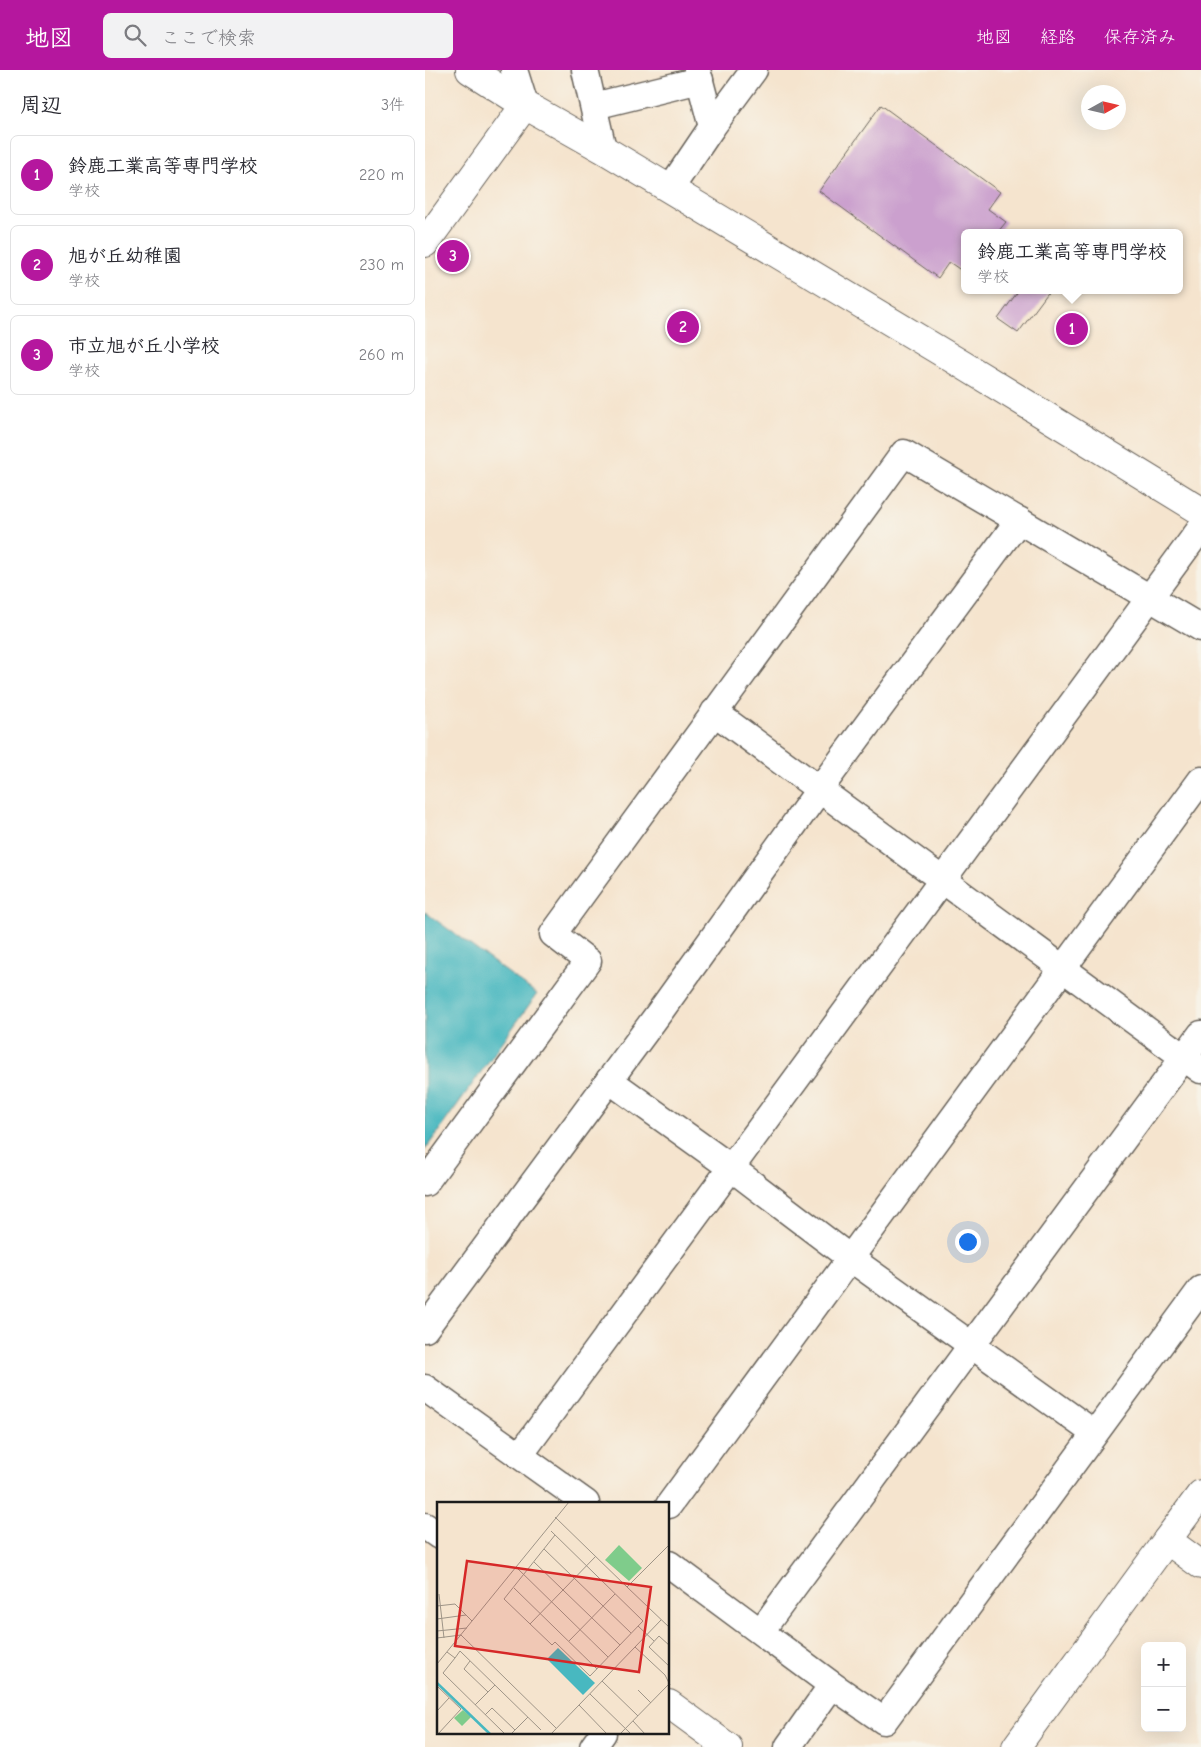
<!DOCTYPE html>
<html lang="ja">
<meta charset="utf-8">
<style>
body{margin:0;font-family:"Comic Neue","Klee One",sans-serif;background:#f2f2f3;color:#2b2b33}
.controls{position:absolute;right:15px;bottom:15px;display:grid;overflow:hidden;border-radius:8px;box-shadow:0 5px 20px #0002}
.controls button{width:45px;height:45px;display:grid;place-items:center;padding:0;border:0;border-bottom:1px solid #e1e1e2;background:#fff;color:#2b2b33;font:25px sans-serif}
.compass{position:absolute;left:656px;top:15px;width:45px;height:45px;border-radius:50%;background:#fff;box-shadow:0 5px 20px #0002;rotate:82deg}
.you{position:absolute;left:542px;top:1171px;width:18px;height:18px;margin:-12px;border:4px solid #fff;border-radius:50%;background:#1a73e8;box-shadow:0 0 0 8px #1a73e833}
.badge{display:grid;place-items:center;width:32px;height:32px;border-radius:50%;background:#b5179e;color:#fff;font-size:16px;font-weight:700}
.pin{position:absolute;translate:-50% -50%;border:2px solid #fff;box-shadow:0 1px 5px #0006}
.popup{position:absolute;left:536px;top:159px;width:222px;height:65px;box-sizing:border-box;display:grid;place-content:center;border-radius:8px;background:#fff;filter:drop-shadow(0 1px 4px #0005);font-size:16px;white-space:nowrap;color:#7c7c81}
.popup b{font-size:19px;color:#2b2b33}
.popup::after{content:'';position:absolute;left:50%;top:100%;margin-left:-10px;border:10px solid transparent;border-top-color:#fff}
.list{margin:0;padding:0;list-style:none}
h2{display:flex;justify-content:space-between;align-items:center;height:65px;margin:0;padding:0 20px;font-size:21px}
h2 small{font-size:16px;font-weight:400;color:#7c7c81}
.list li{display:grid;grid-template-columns:32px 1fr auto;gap:15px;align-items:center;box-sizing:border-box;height:80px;margin:0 10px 10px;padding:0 10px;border:1px solid #e1e1e2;border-radius:8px}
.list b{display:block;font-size:19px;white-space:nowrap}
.list p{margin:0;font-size:16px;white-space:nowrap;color:#7c7c81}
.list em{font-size:16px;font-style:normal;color:#7c7c81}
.icon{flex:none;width:28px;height:28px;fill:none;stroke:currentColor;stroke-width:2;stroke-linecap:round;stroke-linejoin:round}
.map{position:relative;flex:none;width:776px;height:1677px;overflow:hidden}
header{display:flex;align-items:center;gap:30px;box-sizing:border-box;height:70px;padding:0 25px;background:#b5179e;color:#fff}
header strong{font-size:24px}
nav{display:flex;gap:28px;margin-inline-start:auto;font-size:18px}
.search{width:350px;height:45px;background:#f2f2f3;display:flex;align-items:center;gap:12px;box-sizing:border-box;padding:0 18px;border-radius:8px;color:#7c7c81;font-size:19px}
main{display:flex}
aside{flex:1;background:#fff}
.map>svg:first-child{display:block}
.water{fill:#48b8c0;stroke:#326a6e}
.building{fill:#cba0ce}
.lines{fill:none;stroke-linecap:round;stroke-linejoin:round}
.minor-casing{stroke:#68625a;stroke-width:29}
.tertiary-casing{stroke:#68625a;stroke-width:30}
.minor{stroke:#fff;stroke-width:26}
.tertiary{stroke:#fff;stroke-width:28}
.inset-river{fill:none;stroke:#48b8c0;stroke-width:2.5}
.inset-road{fill:none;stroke:#9e9487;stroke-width:1}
.view{fill:#d62828;fill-opacity:0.15;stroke:#d62828;stroke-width:2.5}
.inset-edge{fill:none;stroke:#1c1c1c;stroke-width:2.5}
</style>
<header>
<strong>地図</strong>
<div class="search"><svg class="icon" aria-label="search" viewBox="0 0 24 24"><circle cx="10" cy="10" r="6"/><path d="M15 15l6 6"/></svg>ここで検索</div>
<nav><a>地図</a><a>経路</a><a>保存済み</a></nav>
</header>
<main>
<aside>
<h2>周辺<small>3件</small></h2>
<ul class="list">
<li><span class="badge">1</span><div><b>鈴鹿工業高等専門学校</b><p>学校</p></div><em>220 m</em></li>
<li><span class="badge">2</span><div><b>旭が丘幼稚園</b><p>学校</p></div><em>230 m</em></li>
<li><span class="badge">3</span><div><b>市立旭が丘小学校</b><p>学校</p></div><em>260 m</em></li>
</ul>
</aside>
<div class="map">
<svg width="776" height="1677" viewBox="0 0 776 1677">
<rect width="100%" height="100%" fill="#f7f3e8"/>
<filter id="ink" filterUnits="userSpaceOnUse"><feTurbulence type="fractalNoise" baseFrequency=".02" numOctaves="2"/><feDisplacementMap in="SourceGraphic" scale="10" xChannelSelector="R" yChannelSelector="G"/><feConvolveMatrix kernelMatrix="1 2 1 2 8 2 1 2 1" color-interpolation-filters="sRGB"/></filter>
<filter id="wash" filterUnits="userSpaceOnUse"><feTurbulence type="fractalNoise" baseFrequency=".0096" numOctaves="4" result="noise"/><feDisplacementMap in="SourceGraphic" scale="20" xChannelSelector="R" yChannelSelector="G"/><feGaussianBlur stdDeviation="1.12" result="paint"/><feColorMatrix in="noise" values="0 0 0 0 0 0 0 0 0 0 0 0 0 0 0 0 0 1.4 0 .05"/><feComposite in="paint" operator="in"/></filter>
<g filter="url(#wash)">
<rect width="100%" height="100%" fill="#f5e4ce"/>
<path class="water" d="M0 842 112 924 0 1080Z"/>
<g id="blocks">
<g class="building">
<path d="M456 35 575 122 563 139 581 152 572 163H540V203L524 192 513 208 394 121Z"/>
<path d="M594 220H625L593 263 573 249Z"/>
</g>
</g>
</g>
<g filter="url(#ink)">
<use href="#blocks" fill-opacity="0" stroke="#68625a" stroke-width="1"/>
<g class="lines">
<g class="minor-casing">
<g id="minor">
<path d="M89 0 100 35"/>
<path d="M160 0 178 79"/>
<path d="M272 0 287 57"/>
<path d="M169 36 275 10"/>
<path d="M245 119 287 57 329 0"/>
<path d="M289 642 776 1000"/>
<path d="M184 1010 305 1097 425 1188 669 1363"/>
<path d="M0 1113 163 891 128 864 479 383 776 558"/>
<path d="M0 1259 234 943 394 720 594 450"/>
<path d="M0 1318 161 1433"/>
<path d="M95 1385 776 458"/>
<path d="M244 1435 776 710"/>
<path d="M0 1456 14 1466"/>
<path d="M244 1494 407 1615 459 1651 776 1219"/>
<path d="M336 1561 776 964"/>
<path d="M168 1677 178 1663"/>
<path d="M363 1677 407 1615"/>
</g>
</g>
<g class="tertiary-casing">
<g id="tertiary">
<path d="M45 0 100 35 178 79 538 295 776 441"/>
<path d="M0 173 100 35"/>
<path d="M776 1424 742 1470 776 1495"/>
<path d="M244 1634 303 1677"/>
<path d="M591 1677 742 1470"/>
</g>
</g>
<use href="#minor" class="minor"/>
<use href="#tertiary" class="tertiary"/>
</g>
</g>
<g transform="translate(12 1432)">
<rect width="232" height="232" fill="#f5e4ce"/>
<path d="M182 43 205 66 192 79 168 58ZM26 208 34 215 25 224 17 216Z" fill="#7fcc8b"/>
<path d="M121 146 158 181 146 193 110 157Z" fill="#48b8c0"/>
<path class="inset-river" d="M0 181 53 232"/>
<path class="inset-road" d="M118 15 190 85 233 42M114 29 206 119 153 174 118 140 115 143 67 97 118 33M107 47 194 131M97 60 183 143M79 65 171 155M190 85 233 126M77 86 160 167M2 92 7 136M0 104 18 102 35 119M0 117 29 113M93 122 159 54M201 124 217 139M0 129 30 126M24 133 119 226M0 136 24 133M132 139 178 92M233 144 222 134 212 145 233 165M198 145 224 118M10 150 18 156 23 149 104 228M18 156 6 171 68 232M33 159 27 167 51 190M0 162 132 0M165 179 201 214M0 184 24 207 1 232M201 188 214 201M153 192 194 232M38 203 58 183M142 203 170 232M0 209 12 196M48 213 55 206 78 228M196 219 208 232M74 232 91 215M114 232 198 145 228 173 233 183M183 232 232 182"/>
<path class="view" d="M30 59 214 85 202 170 18 144Z"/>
<rect width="232" height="232" class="inset-edge"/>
</g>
</svg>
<div class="controls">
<button>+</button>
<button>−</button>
</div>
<svg class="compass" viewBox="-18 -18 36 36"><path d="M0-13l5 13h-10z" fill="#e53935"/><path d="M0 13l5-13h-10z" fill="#7c7c81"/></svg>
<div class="you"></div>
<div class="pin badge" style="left:647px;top:259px">1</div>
<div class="popup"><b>鈴鹿工業高等専門学校</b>学校</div>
<div class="pin badge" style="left:258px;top:257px">2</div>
<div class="pin badge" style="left:28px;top:186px">3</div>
</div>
</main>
